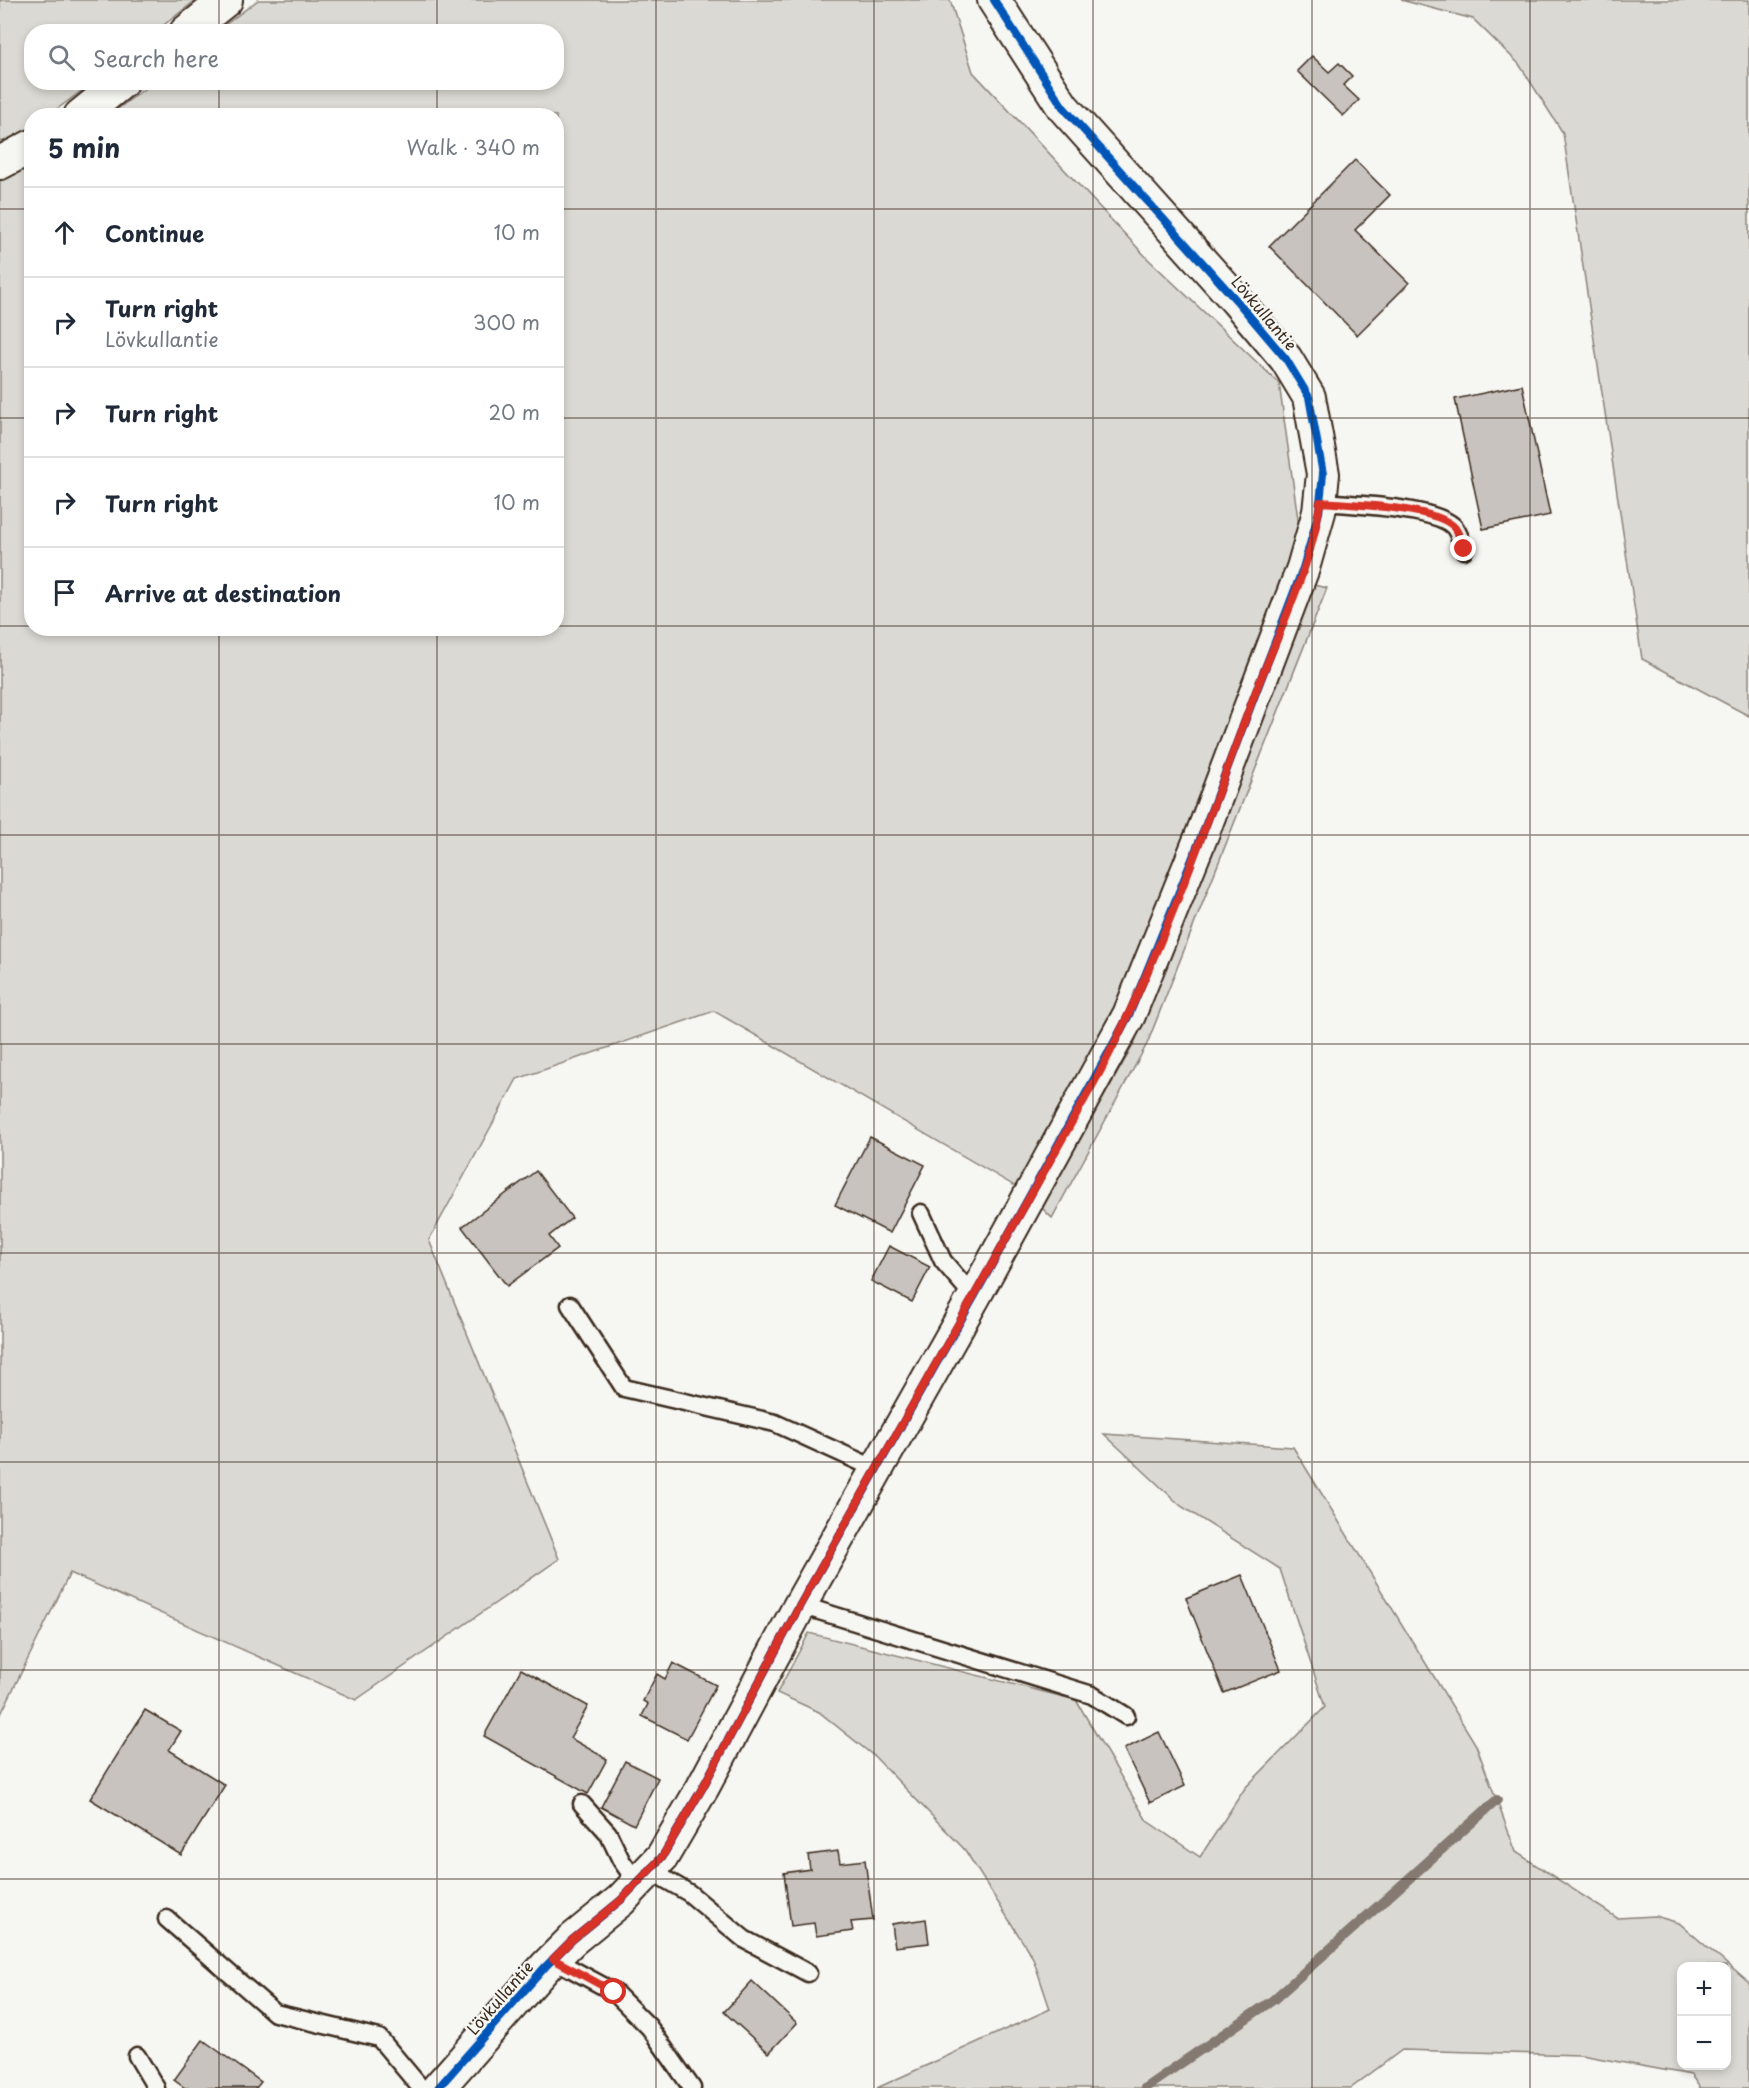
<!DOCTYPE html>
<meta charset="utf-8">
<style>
body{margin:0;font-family:"Playpen Sans",sans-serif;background:#f2f2f3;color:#1f2937}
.controls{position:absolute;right:18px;bottom:18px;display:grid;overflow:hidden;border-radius:12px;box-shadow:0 3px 9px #0003}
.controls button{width:54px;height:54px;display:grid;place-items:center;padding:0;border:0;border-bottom:2px solid #e0e1e3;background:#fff;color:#1f2937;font:30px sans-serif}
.stop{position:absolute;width:18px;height:18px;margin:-14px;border:4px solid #d93025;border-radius:50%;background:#fff}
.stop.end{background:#d93025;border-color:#fff;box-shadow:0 2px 6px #0008}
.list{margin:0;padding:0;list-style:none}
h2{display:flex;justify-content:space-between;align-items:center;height:78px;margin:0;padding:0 24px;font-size:26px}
h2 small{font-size:20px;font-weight:400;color:#747a83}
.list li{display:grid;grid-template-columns:39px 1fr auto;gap:18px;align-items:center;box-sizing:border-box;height:90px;padding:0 24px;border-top:2px solid #e0e1e3}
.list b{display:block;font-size:22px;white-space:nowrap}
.list p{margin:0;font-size:20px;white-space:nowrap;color:#747a83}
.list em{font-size:20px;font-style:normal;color:#747a83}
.icon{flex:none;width:33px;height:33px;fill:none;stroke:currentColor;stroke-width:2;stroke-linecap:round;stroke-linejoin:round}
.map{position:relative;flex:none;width:1749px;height:2088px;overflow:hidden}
.search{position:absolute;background:#fff;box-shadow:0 3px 9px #0003;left:24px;top:24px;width:540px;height:66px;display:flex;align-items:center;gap:15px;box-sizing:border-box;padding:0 21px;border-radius:24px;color:#747a83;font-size:22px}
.panel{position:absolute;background:#fff;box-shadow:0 3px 9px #0003;left:24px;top:108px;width:540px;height:528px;border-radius:24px}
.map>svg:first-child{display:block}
.green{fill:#dad9d3;stroke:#8a8278;stroke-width:1.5;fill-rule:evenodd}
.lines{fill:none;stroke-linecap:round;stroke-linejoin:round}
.stream{stroke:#857a71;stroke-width:10}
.building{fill:#c8c3be;stroke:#3b2a1e;stroke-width:1.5}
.service-casing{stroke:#3b2a1e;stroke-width:21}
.minor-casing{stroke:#3b2a1e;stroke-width:36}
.service{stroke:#f6f6f2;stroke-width:16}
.minor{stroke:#f6f6f2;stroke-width:32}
.cycleway-casing{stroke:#f6f6f2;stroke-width:11}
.cycleway{stroke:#0057b8;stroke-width:8}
.route{stroke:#d93025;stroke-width:8}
.grid{fill:none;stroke:#3b2a1e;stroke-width:1.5;stroke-opacity:0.55}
.labels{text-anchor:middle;stroke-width:5;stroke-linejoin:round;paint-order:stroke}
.street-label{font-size:16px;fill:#3b2a1e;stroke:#f6f6f2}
</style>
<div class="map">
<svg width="1749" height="2088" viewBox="0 0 1749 2088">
<rect width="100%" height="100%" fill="#f6f6f2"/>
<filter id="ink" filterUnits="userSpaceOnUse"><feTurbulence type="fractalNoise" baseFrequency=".0167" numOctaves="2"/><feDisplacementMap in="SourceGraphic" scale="12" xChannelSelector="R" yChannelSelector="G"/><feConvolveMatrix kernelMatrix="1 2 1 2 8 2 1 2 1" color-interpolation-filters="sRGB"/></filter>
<g filter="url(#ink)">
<g class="green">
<path d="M0 0H196L156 31 32 32V82L92 83 49 115 32 116 31 128 0 146Z"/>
<path d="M258 0H950L973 72 1149 260 1279 383 1299 526 1290 579 1124 1005 1025 1192 714 1011 517 1079 429 1240 559 1559 356 1700 70 1573 0 1716V177L31 163 32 628H556V116L110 115 152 83 556 82V32L217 31Z"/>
<path d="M1401 0H1749V716L1642 659 1563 133 1519 64 1473 19Z"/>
<path d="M1309 584 1327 588 1147 1044 1052 1218 1041 1207 1134 1044Z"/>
<path d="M1104 1434 1293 1447 1476 1745 1516 1852 1617 1918 1655 1916 1679 1923 1749 1983V2088H1700L1691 2075 1581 2055 1402 2050 1351 2088H877L1050 2009 1033 1958 965 1850 875 1757 819 1712 777 1693 809 1633 1076 1700 1147 1821 1200 1857 1245 1788 1325 1707 1280 1569 1181 1506ZM1682 1966H1726V2066H1682Z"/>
</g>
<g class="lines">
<path class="stream" d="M1145 2088 1273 2000 1497 1800"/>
</g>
<g class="building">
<path d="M1312 56 1329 72 1339 63 1352 76 1343 85 1359 100 1343 116 1297 71Z"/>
<path d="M1355 160 1390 195 1355 230 1409 283 1357 335 1269 246Z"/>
<path d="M1522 385 1550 515 1483 529 1455 399Z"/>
<path d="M870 1137 925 1165 890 1233 835 1205Z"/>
<path d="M536 1171 572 1218 549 1236 558 1248 507 1286 462 1227Z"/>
<path d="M889 1246 930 1267 912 1302 871 1281Z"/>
<path d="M1242 1575 1281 1670 1224 1693 1186 1598Z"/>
<path d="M673 1663 716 1685 687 1739 642 1716 648 1704 643 1701 657 1674 665 1679Z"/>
<path d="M521 1669 588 1706 570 1738 607 1759 588 1794 484 1736Z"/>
<path d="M145 1710 181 1731 169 1750 225 1785 181 1855 90 1799Z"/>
<path d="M1159 1732 1185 1786 1150 1803 1124 1749Z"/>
<path d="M625 1761 658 1778 634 1825 601 1807Z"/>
<path d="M838 1851 840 1863 865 1860 873 1920 851 1922 853 1931 816 1936 814 1923 791 1926 784 1873 810 1869 808 1855Z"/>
<path d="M926 1919 929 1943 895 1947 892 1924Z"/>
<path d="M752 1981 797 2023 769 2053 724 2012Z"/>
<path d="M203 2040 261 2082 256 2088H185L174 2080Z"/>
</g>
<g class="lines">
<g class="service-casing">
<g id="service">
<path d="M1320 502C1348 504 1439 507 1455 528 1459 534 1462 543 1464 550"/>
<path d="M921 1213 943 1261 974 1297"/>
<path d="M570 1305 624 1388 775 1423 876 1469"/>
<path d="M800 1605 1092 1695 1126 1716"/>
<path d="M582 1804 608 1833 621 1860 637 1883"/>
<path d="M649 1870 689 1893 744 1939 808 1973"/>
<path d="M167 1919 275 2013 379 2038 421 2088"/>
<path d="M553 1959 614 1992 649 2027 692 2088"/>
<path d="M137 2056 156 2088"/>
</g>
</g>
<g class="minor-casing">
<g id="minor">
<path d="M186 32 226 0"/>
<path d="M80 116 122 82"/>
<path d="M0 163 32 146"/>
<path d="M438 2088 546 1966 572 1940 621 1900 662 1857 703 1787 800 1605 974 1297 1129 1015 1203 832 1303 568 1319 512 1323 474 1309 397 1286 359 1236 300 1063 107 994 0"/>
</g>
</g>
<use href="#service" class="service"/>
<use href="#minor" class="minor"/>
<g class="cycleway-casing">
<path id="cycleway" d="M438 2088 546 1966 572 1940 621 1900 662 1857 703 1787 800 1605 974 1297 1129 1015 1203 832 1303 568 1319 512 1323 474 1309 397 1286 359 1236 300 1063 107 994 0"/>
</g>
<use href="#cycleway" class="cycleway"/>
</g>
</g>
<g class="lines" filter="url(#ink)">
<path class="route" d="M614 1992 553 1959 572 1940 621 1900 662 1857 703 1787 800 1605 1101 1070C1164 949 1208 818 1256 691 1278 634 1313 562 1320 502 1348 504 1439 507 1455 528 1459 534 1462 543 1464 549"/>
</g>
<path class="grid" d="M219 0V32M437 0V32M656 0V2088M874 0V2088M1093 0V2088M1312 0V2088M1530 0V2088M219 82V116M437 82V116M0 209H32M556 209H1749M0 418H32M556 418H1749M0 626H32M556 626H1749M219 628V2088M437 628V2088M0 835H1749M0 1044H1749M0 1253H1749M0 1462H1749M0 1670H1749M0 1879H1749"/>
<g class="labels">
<g class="street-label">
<text transform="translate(1264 313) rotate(50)" y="6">Lövkullantie</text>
<text transform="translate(500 1998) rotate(-49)" y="6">Lövkullantie</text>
</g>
</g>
</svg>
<div class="controls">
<button>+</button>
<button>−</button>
</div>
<div class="stop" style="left:614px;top:1992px"></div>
<div class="stop end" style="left:1464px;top:549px"></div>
<div class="search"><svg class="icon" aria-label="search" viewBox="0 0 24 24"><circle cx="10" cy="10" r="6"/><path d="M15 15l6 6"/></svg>Search here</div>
<section class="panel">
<h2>5 min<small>Walk · 340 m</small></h2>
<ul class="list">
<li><svg class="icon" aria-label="ahead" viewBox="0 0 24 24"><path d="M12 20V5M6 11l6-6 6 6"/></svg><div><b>Continue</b></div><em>10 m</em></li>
<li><svg class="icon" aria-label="right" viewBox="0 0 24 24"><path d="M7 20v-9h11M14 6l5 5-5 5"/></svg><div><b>Turn right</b><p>Lövkullantie</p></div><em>300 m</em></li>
<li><svg class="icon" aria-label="right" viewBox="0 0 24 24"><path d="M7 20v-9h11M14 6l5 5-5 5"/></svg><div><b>Turn right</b></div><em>20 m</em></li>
<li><svg class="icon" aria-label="right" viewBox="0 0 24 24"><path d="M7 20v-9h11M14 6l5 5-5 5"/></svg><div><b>Turn right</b></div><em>10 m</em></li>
<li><svg class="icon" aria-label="arrive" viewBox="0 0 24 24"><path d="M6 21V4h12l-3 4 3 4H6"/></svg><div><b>Arrive at destination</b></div></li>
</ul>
</section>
</div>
